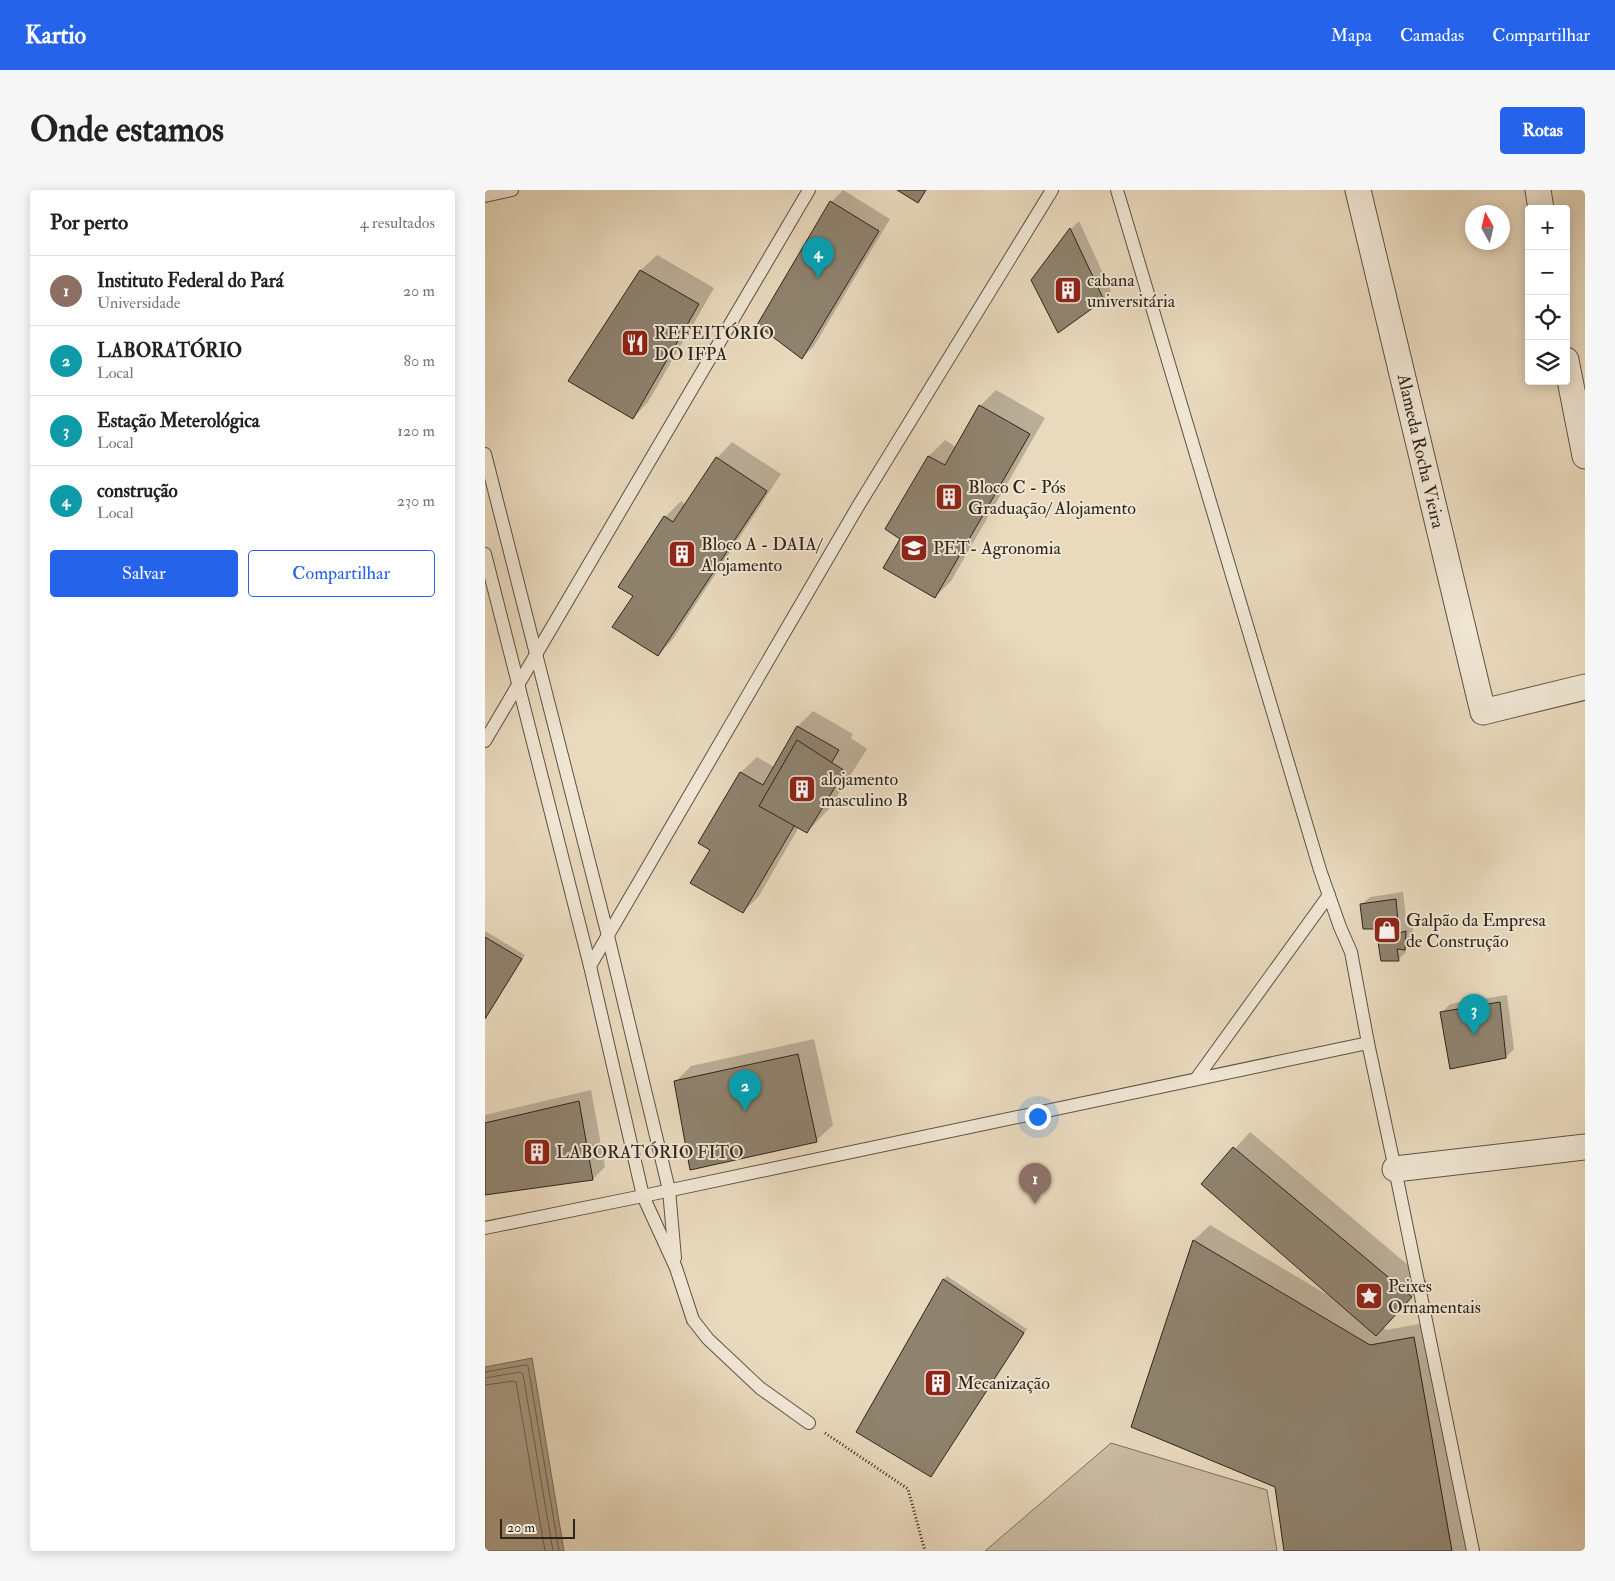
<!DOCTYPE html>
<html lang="pt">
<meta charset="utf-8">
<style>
body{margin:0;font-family:"IM FELL Double Pica",serif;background:#f6f6f6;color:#222}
.controls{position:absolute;right:15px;top:15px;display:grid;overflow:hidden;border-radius:5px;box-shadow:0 2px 12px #0003}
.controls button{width:45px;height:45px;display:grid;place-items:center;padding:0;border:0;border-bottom:1px solid #e0e0e0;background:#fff;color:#222;font:25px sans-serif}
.compass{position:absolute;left:980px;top:15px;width:45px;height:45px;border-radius:50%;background:#fff;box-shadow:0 2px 12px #0003;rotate:352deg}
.scale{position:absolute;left:15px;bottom:12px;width:75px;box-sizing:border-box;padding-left:5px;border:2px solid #2e2419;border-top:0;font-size:14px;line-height:18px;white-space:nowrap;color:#2e2419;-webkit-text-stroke:4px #f1e7d5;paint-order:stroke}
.you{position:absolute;left:552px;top:926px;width:18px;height:18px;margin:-12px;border:4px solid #fff;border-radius:50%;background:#1a73e8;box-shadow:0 0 0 8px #1a73e833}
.badge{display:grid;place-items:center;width:32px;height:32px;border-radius:50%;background:#2563eb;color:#fff;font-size:16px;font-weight:700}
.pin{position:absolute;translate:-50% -41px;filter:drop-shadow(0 1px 2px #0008)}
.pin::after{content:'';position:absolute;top:26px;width:18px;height:15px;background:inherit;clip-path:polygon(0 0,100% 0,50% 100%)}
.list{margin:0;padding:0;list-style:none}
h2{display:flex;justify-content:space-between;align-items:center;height:65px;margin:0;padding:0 20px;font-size:21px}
h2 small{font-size:16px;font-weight:400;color:#767676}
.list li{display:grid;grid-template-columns:32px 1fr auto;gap:15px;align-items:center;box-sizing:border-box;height:70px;padding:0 20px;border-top:1px solid #e0e0e0}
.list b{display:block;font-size:19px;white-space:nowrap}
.list p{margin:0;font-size:16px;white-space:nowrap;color:#767676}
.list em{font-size:16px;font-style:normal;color:#767676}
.actions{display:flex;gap:10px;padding:15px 20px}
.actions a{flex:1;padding:11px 0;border:1px solid #2563eb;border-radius:5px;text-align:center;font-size:18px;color:#2563eb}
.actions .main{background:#2563eb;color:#fff}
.icon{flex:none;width:28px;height:28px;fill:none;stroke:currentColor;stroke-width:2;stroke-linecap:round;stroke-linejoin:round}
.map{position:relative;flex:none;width:1100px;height:1361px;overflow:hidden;border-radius:5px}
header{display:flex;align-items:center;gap:30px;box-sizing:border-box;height:70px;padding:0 25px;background:#2563eb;color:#fff}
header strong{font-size:24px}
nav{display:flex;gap:28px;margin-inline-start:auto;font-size:18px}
.intro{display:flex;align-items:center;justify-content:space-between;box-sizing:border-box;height:120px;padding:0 30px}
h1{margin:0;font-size:35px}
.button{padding:12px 22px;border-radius:5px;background:#2563eb;color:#fff;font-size:18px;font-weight:700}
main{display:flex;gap:30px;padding:0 30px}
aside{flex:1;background:#fff;border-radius:5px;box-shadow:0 2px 12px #0003}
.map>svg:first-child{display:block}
.green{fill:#c9bba2;stroke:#7c705e}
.water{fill:#a99c86;stroke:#786c5a}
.shadow{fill:#0003}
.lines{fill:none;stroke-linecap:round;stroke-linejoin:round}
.shore{stroke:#6c6050;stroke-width:1}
.building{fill:#8f836f;stroke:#2e2419}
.lane-casing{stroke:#5d5242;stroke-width:14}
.street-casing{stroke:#5d5242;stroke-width:27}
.path{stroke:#2e2419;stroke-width:3;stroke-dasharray:1 2.5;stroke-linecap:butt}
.lane{stroke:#f1e7d5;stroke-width:12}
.street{stroke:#f1e7d5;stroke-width:25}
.labels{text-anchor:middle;stroke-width:4;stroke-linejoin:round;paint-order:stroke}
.poi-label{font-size:18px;fill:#2e2419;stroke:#f1e7d5;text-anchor:start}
.street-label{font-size:18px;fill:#2e2419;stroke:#f1e7d5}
</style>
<header>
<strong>Kartio</strong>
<nav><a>Mapa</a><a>Camadas</a><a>Compartilhar</a></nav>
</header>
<div class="intro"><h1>Onde estamos</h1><a class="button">Rotas</a></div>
<main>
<aside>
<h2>Por perto<small>4 resultados</small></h2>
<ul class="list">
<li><span class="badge" style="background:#8d6e63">1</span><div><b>Instituto Federal do Pará</b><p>Universidade</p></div><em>20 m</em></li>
<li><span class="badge" style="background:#0f9aa8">2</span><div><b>LABORATÓRIO</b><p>Local</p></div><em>80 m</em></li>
<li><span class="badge" style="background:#0f9aa8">3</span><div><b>Estação Meterológica</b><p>Local</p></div><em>120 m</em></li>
<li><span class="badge" style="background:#0f9aa8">4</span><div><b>construção</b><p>Local</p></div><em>230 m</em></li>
</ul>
<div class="actions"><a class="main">Salvar</a><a>Compartilhar</a></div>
</aside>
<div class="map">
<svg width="1100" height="1361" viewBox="0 0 1100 1361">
<rect width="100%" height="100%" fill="#e9dabe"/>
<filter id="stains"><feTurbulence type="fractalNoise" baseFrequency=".004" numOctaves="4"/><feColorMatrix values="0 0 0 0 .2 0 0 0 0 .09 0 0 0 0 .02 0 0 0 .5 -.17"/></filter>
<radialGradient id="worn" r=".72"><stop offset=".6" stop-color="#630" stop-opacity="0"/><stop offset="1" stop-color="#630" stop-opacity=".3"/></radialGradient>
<path class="green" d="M626 1253 782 1300 792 1361H500Z"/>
<path class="water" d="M47 1168 79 1361H0V1177Z"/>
<g class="shadow">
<path d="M358 0 405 29 329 156 317 168 346 12Z"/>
<path d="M594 31 626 101 618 109 547 90 586 39Z"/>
<path d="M172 65 229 98 163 212 148 228 156 80Z"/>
<path d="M511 200 560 228 466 391 450 407 417 348 402 339 444 266 460 250 471 257 495 216Z"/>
<path d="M247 252 296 284 188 449 173 465 150 406 180 327 196 311 201 315 232 268Z"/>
<path d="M328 521 368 544 366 548 382 559 344 619 322 642 314 637 274 706 258 722 227 659 215 652 256 582 272 567 289 577 313 536Z"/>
<path d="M918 702 922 736 928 734 927 751 921 757V762L913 770 877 714 885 707Z"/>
<path d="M0 741 40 765 0 829Z"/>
<path d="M1022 805 1029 859 1021 867 957 822 965 814Z"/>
<path d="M329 849 348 935 332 950 206 978 190 892 206 876Z"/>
<path d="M106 900 120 977 108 989 0 1004V925Z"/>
<path d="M765 942 942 1091 898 1137 901 1140 945 1132 985 1356 979 1361H800L791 1296 648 1236 709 1050 725 1035 846 1107 718 994Z"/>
<path d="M462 1086 542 1139 446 1285 372 1242 459 1089Z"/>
</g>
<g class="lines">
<g class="shore">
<path d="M0 1182 40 1175 43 1176 74 1361"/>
<path d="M0 1188 35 1182 38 1184 68 1361"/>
<path d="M0 1195 29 1191 31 1192 60 1361"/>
</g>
</g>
<g class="building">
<path d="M412 0H441L433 13Z"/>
<path d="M345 11 394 41 317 169 272 135Z"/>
<path d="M585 38 619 110 573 143 546 90Z"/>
<path d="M155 80 214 114 148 229 83 191Z"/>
<path d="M494 215 545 244 450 408 398 378 415 349 400 339 443 266 460 275Z"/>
<path d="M231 267 282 301 173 466 127 437 148 406 133 397 179 326 188 332Z"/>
<path d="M312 536 354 560 258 723 205 693 225 660 213 653 255 582 278 595Z"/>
<path d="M312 550 360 581 322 643 274 616Z"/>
<path d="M911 709 914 743 921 741 920 760 912 759 914 771H896L891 739H878L875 714Z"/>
<path d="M0 747 37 769 0 829Z"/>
<path d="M1015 812 1021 868 965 879 955 822Z"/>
<path d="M313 864 332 952 205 980 189 891Z"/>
<path d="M94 911 108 990 0 1005V933Z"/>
<path d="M748 957 927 1107 891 1146 716 994Z"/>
<path d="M708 1050 885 1155 929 1147 967 1361H799L790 1297 646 1237Z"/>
<path d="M458 1089 539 1143 446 1287 371 1242Z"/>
</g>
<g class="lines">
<g class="lane-casing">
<g id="lane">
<path d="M632 0 835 680 855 737 866 762 883 853 910 979 988 1361"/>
<path d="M0 6 27 0"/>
<path d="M0 264 123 746 184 1000 190 1068"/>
<path d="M0 364 105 776 158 1006 191 1078 208 1130 223 1149 275 1198 324 1233"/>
<path d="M0 551 324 0"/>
<path d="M105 776 372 318 567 0"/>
<path d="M711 889 844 705"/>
<path d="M0 1038 158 1006 883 853"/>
</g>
</g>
<g class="street-casing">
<g id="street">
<path d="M873 0 998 522 1100 497"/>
<path d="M1053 0 1056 19"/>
<path d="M1081 170 1100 266"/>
<path d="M910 979 1100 957"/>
</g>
</g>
<path class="path" d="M340 1243 423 1299 440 1361"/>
<use href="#lane" class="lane"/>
<use href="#street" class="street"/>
</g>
<defs>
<g id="building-square" transform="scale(1.4375)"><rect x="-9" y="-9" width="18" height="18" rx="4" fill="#8f2418" stroke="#f1e7d5"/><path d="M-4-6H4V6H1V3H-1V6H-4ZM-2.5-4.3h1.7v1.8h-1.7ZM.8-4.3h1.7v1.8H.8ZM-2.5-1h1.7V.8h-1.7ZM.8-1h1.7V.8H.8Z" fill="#fff"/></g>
<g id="restaurant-square" transform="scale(1.4375)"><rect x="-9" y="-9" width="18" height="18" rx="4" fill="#8f2418" stroke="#f1e7d5"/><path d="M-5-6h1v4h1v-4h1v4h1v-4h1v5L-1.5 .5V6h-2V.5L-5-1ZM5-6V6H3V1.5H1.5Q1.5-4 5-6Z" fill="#fff"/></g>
<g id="university-square" transform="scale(1.4375)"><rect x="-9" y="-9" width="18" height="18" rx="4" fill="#8f2418" stroke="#f1e7d5"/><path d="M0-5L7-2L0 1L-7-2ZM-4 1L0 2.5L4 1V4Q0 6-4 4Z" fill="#fff"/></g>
<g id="shop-square" transform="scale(1.4375)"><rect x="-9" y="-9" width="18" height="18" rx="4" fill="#8f2418" stroke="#f1e7d5"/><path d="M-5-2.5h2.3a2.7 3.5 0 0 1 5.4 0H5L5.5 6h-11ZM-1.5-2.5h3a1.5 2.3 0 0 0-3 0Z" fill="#fff"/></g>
<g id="sight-square" transform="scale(1.4375)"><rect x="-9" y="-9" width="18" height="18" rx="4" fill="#8f2418" stroke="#f1e7d5"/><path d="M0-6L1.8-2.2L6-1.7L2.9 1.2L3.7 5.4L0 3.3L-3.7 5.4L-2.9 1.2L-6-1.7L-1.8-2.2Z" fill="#fff"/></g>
</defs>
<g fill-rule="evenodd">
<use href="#building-square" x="583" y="100"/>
<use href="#restaurant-square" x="150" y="153"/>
<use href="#building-square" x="464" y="307"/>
<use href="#university-square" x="429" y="358"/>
<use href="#building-square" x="197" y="364"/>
<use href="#building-square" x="317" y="599"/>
<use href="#shop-square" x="902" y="740"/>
<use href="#building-square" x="52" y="962"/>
<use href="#sight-square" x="884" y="1106"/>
<use href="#building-square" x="453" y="1193"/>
</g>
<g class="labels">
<g class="poi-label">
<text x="602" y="96">cabana<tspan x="602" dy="21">universitária</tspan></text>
<text x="169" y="149">REFEITÓRIO<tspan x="169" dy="21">DO IFPA</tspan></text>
<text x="483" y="303">Bloco C - Pós<tspan x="483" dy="21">Graduação/ Alojamento</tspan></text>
<text x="216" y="360">Bloco A - DAIA/<tspan x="216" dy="21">Alojamento</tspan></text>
<text x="448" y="364">PET- Agronomia</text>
<text x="336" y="595">alojamento<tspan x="336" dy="21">masculino B</tspan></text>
<text x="921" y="736">Galpão da Empresa<tspan x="921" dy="21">de Construção</tspan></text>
<text x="71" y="968">LABORATÓRIO FITO</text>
<text x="903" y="1102">Peixes<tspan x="903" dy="21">Ornamentais</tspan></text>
<text x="472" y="1199">Mecanização</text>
</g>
<g class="street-label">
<text transform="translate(936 261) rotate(77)" y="6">Alameda Rocha Vieira</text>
</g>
</g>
<rect width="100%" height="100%" filter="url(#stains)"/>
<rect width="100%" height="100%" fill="url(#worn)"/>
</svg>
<div class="controls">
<button>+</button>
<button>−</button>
<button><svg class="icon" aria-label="locate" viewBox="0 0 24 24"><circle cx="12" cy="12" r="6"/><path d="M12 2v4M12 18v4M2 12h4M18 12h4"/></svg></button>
<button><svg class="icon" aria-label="layers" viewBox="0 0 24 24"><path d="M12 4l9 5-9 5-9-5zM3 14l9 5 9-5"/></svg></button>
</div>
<svg class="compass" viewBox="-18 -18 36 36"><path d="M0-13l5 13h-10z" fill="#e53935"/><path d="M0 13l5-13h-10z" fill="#767676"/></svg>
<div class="scale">20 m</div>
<div class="you"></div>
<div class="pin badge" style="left:550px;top:1014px;background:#8d6e63">1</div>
<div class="pin badge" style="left:260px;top:921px;background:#0f9aa8">2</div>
<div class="pin badge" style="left:989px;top:845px;background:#0f9aa8">3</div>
<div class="pin badge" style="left:333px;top:88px;background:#0f9aa8">4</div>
</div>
</main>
